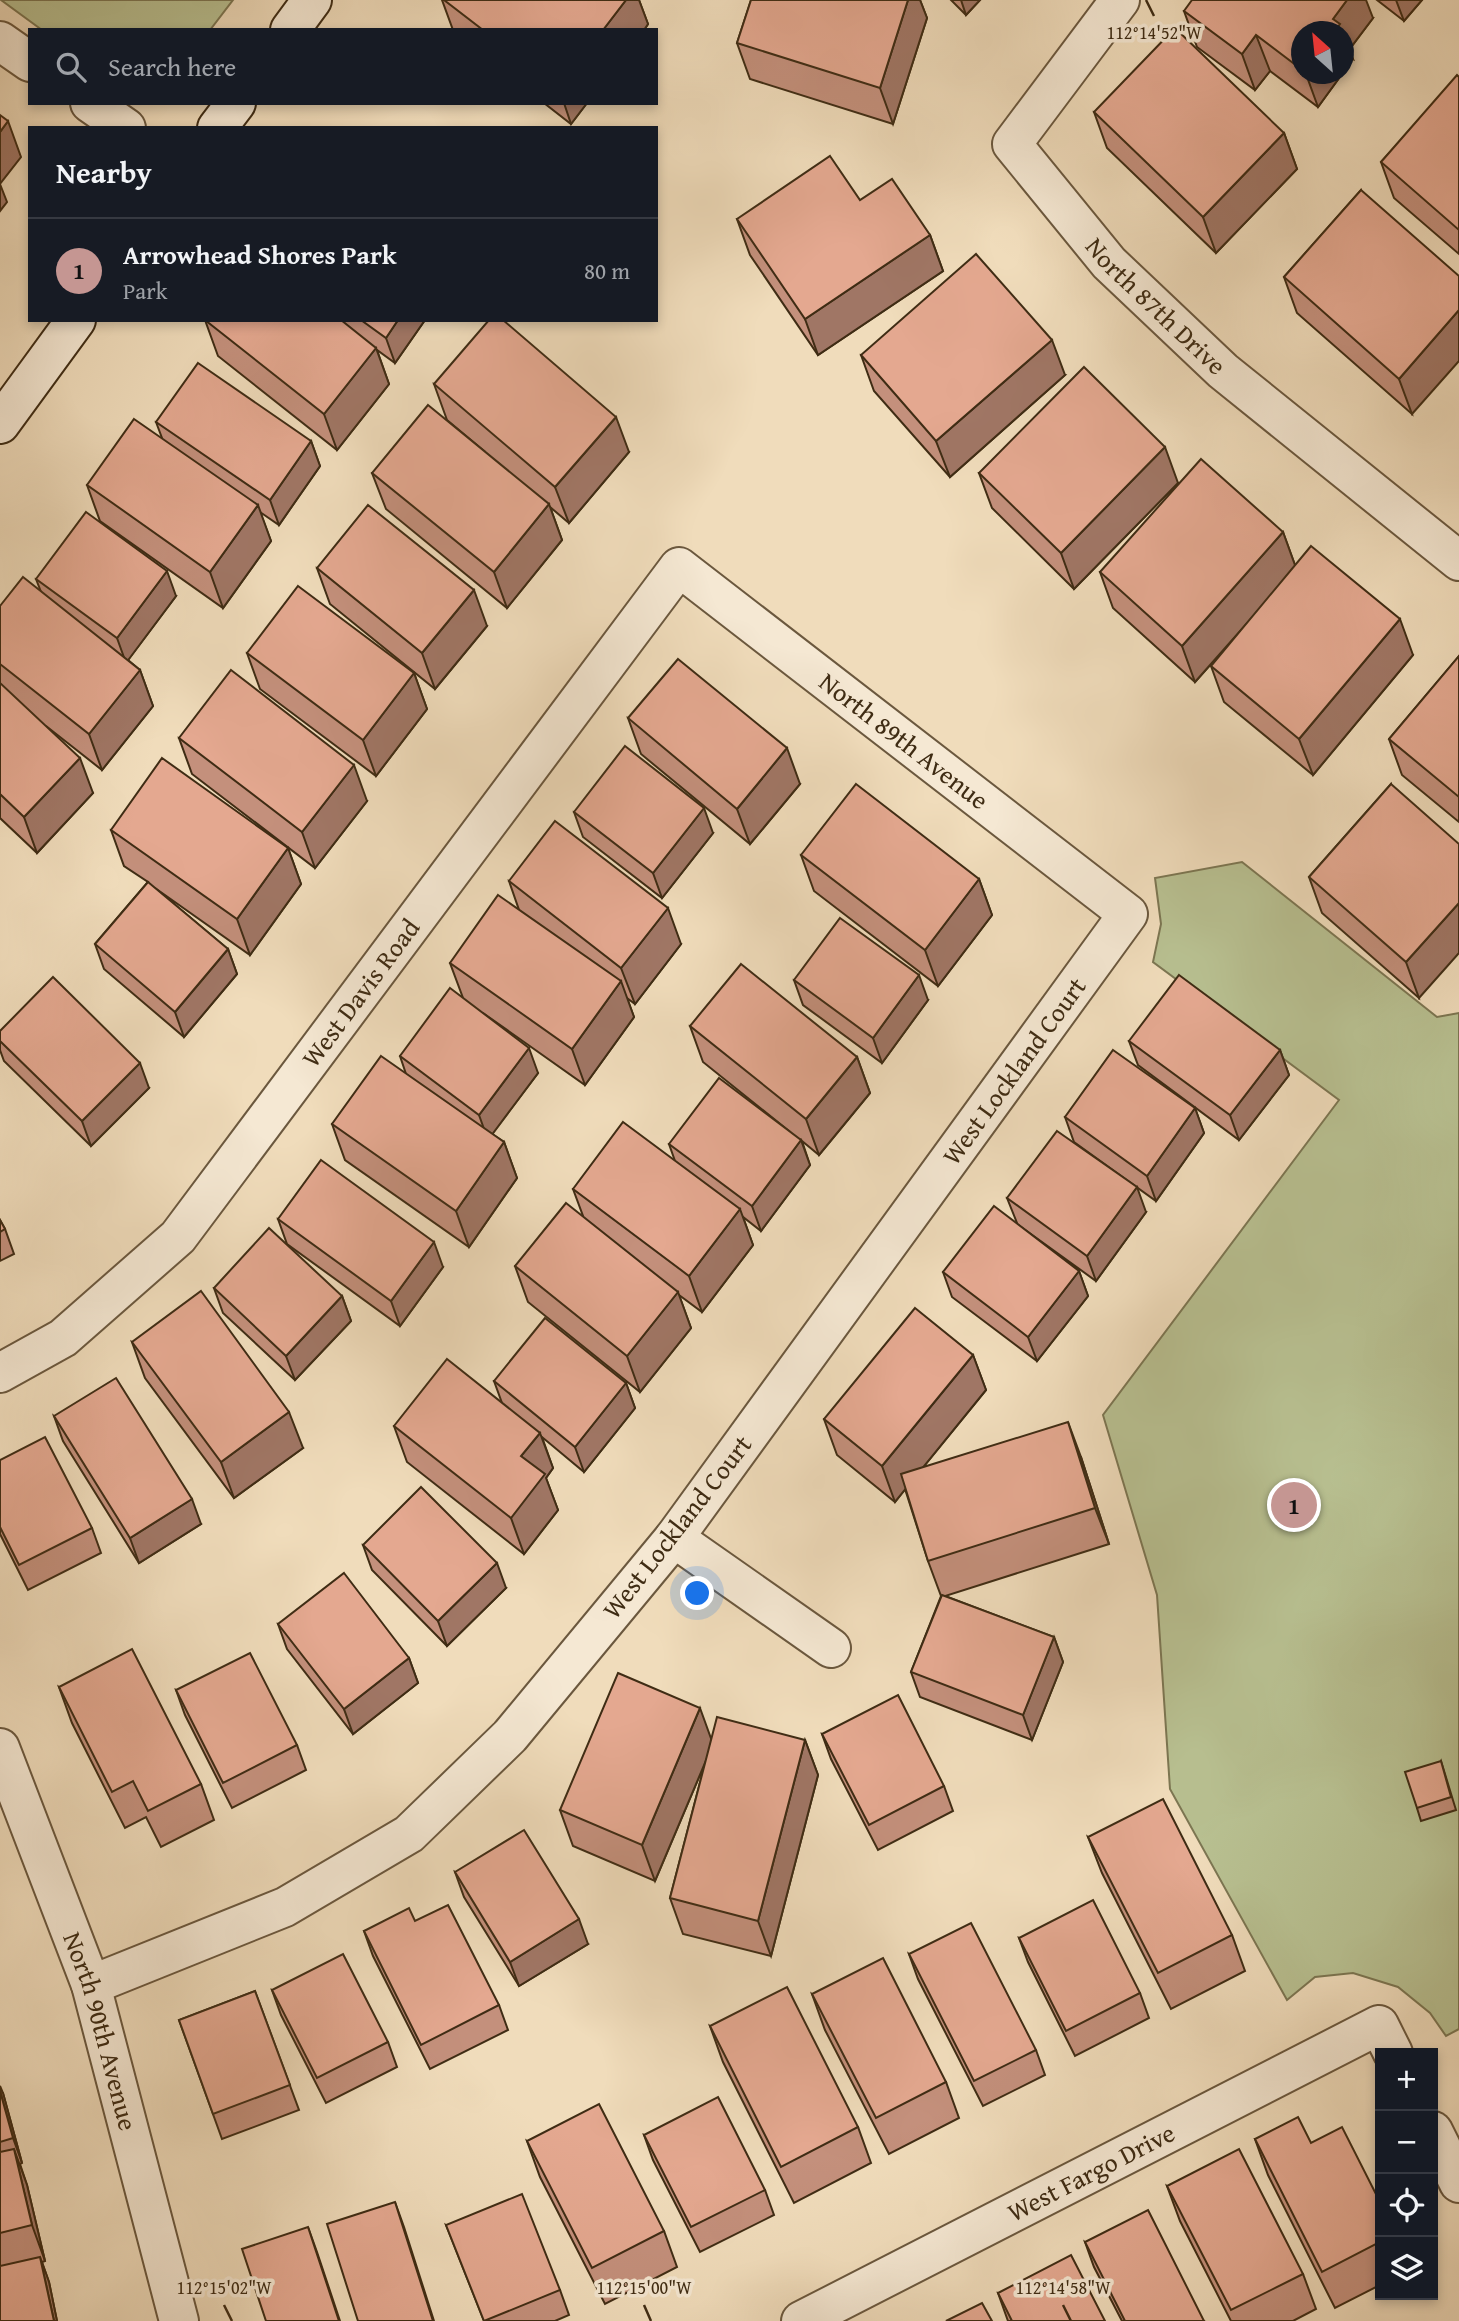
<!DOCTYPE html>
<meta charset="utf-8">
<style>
body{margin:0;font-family:"Gentium Book Plus",serif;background:#20242c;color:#f1f3f6}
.controls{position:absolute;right:21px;bottom:21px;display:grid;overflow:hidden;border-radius:0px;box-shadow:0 4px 10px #0003}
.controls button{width:63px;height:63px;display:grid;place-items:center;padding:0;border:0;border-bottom:2px solid #363941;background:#171b24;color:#f1f3f6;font:35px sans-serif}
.compass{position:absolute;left:1291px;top:21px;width:63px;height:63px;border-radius:50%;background:#171b24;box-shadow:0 4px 10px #0003;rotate:333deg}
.you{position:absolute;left:698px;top:1594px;width:24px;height:24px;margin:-18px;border:5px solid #fff;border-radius:50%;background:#1a73e8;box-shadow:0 0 0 10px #1a73e833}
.badge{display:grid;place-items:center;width:46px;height:46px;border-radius:50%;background:#c59692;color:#111;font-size:23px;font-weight:700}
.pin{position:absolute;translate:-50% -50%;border:4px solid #fff;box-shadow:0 2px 7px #0006}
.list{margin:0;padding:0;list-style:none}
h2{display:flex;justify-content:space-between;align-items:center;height:91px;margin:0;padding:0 28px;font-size:30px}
h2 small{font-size:23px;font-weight:400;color:#9ea1a6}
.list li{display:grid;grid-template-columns:46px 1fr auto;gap:21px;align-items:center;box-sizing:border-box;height:105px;padding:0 28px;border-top:2px solid #363941}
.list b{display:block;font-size:26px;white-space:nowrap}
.list p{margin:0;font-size:23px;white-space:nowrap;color:#9ea1a6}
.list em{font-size:23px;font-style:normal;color:#9ea1a6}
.icon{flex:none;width:38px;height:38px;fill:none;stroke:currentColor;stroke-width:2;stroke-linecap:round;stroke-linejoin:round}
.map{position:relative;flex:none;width:1459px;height:2321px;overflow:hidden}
.search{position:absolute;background:#171b24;box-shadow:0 4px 10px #0003;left:28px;top:28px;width:630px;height:77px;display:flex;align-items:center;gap:18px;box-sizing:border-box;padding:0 24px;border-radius:0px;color:#9ea1a6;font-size:26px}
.panel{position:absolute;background:#171b24;box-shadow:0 4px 10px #0003;left:28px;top:126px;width:630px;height:196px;border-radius:0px}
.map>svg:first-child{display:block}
.green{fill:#b8c091;stroke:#7c7652;stroke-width:2}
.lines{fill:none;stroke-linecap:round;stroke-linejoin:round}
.street-casing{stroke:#6b583e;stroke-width:42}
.secondary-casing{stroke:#3f2c14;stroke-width:42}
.street{stroke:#f5e8d3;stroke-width:38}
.secondary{stroke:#f5e8d3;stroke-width:38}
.wall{fill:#c4907c;stroke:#3f2c14;stroke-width:2}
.shaded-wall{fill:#a07665;stroke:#3f2c14;stroke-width:2}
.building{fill:#e4a890;stroke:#3f2c14;stroke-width:2}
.ticks{fill:none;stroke:#3f2c14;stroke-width:2.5}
.labels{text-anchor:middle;stroke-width:7;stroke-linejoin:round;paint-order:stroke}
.street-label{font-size:26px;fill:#3f2c14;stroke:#f5e8d3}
.ticks-label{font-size:18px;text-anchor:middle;fill:#3f2c14;stroke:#f5e8d3;stroke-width:7;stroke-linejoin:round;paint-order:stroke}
</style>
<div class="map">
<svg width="1459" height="2321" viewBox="0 0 1459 2321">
<rect width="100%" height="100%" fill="#f0dcbb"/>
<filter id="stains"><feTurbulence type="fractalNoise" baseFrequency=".00286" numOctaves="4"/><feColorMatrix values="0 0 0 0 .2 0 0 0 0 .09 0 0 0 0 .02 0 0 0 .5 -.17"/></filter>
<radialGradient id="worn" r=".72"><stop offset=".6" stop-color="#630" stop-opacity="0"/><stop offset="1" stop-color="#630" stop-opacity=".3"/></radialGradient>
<g class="green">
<path d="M1 0H233L210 30H42Z"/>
<path d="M1242 862 1437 1017 1459 1013V2029L1446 2036 1430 2013 1398 1987 1353 1973 1315 1977 1287 2000 1170 1789 1157 1595 1103 1415 1339 1100 1153 962 1161 924 1155 878Z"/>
</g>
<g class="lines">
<g class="street-casing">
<g id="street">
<path id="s1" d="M1120 0 1012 144 1109 263 1223 371 1459 561"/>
<path d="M0 41 30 62"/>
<path d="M90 103 126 128"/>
<path id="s2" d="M0 1373 63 1338 178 1237 679 567 1128 914 674 1538 510 1736 409 1834 285 1907 91 1985"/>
<path d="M674 1538 831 1648"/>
<path id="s3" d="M0 1748 91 1985 179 2321"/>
<path d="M1433 2131 1459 2183"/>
<path id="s4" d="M801 2321 1379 2025 1393 2053"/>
</g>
</g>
<g class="secondary-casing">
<g id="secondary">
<path d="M290 30 312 0"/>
<path d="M217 128 236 103"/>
<path d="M0 424 76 320"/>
</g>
</g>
<use href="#street" class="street"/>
<use href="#secondary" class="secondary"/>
</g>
<g class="wall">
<path d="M442 0H639L648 24 644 30H453Z"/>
<path d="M751 0H920L927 18 893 124 750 79 737 43Z"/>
<path d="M951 0H980L966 15Z"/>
<path d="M1377 0H1422L1404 21Z"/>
<path d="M1184 11 1373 18 1349 50 1353 59 1301 32V74H1342L1318 107 1270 71 1255 90 1197 47Z"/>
<path d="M1459 77V254L1394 198 1381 162Z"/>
<path d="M544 103H587L571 124Z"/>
<path d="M1094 112 1284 133 1297 169 1216 253 1107 148Z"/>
<path d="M1361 190 1412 414 1297 313 1284 277Z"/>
<path d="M860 200 930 235 943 271 818 355 750 255 737 219Z"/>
<path d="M205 320H425L395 363 377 350 389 384 337 450 218 356Z"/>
<path d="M861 355 1065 375 950 477 874 391Z"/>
<path d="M434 384 629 452 569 523 550 507 562 540 507 608 386 509 372 473 484 451 447 420Z"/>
<path d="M156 422 311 441 320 466 279 525 260 512 271 541 223 608 100 521 87 485 162 438Z"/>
<path d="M979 473 1178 483 1074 589 992 508Z"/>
<path d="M1283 532 1295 565 1413 655 1313 775 1224 702 1211 666 1244 627 1195 682 1113 608 1100 572Z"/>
<path d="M317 568 487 626 435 689 330 604Z"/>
<path d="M36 579 176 596 128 660 140 670 153 706 102 770 46 726 93 793 37 853 0 818V606L41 592Z"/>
<path d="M247 653 414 673 427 709 376 776 260 689Z"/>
<path d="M1459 656V822L1402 775 1389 739Z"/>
<path d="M628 718 800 784 750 844 641 754Z"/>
<path d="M179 738 367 801 315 868 192 774Z"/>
<path d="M1391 784 1419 998 1322 913 1309 877Z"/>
<path d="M574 812 713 833 662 898 583 837Z"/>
<path d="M111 830 288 848 301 884 250 955 155 888 228 949 237 974 184 1037 104 969 95 944 148 882 124 866Z"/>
<path d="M801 855 979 879 992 915 938 986 814 891Z"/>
<path d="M509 881 681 944 635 1004 627 998 634 1017 585 1085 483 1013 538 1073 492 1134 504 1142 517 1178 469 1247 345 1160 332 1124 406 1074 400 1056 463 998 450 963 519 910Z"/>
<path d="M794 980 928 1000 882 1063 803 1005Z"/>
<path d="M690 1026 857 1057 870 1093 819 1155 802 1141 810 1165 761 1231 743 1217 753 1245 702 1312 679 1295 691 1328 640 1392 528 1302 515 1266 583 1216 573 1189 675 1161 669 1144 789 1131 703 1062Z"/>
<path d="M0 1031 149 1088 91 1146 4 1061 0 1050Z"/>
<path d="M1129 1041 1280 1050 1289 1075 1239 1140 1138 1065Z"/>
<path d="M1195 1108 1204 1133 1156 1201 1074 1142 1065 1117Z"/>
<path d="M1007 1198 1146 1212 1096 1281 1017 1224 1079 1271 1088 1296 1037 1361 952 1297 943 1272 1017 1223Z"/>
<path d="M278 1219 443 1267 400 1326 287 1244Z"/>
<path d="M0 1220 5 1229 14 1254 0 1261Z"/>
<path d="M214 1288 342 1296 351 1321 295 1380 223 1313Z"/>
<path d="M132 1342 303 1448 234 1498 145 1378Z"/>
<path d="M973 1355 986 1390 923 1467 1081 1457 1109 1544 945 1596 1054 1637 1063 1662 1032 1740 920 1697 911 1672 941 1596 928 1561 905 1489 895 1502 837 1455 824 1419Z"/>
<path d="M494 1381 626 1383 635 1408 584 1472 542 1437 553 1468 546 1478 558 1510 524 1554 407 1462 394 1426 502 1403Z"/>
<path d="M54 1416 201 1524 139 1563 63 1441Z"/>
<path d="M0 1460 92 1528 101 1553 28 1590 0 1534Z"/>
<path d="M363 1545 506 1588 447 1646 372 1570Z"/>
<path d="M278 1624 409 1658 418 1683 353 1734 287 1649Z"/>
<path d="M59 1687 201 1784 214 1820 161 1847 146 1817 125 1828 72 1723Z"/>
<path d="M176 1690 297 1745 306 1770 232 1808 185 1715Z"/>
<path d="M822 1734 944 1786 953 1811 878 1850 831 1759Z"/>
<path d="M711 1739 805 1740 818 1775 771 1956 683 1934 670 1898 705 1763 655 1881 573 1846 560 1810Z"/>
<path d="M1441 1761 1456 1810 1421 1821 1417 1808Z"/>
<path d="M1088 1837 1232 1935 1245 1971 1171 2009 1102 1873Z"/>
<path d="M455 1872 588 1944 519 1986 464 1897Z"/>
<path d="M415 1921 499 2005 508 2030 430 2069 373 1956 364 1931Z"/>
<path d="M1019 1938 1140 1993 1149 2018 1075 2056 1028 1962Z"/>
<path d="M909 1954 1036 2050 1045 2075 983 2106 918 1979Z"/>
<path d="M272 1990 388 2042 397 2067 326 2103 281 2015Z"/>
<path d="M255 1991 299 2110 222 2139 179 2020Z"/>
<path d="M812 1994 946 2082 959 2118 889 2154 825 2030Z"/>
<path d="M710 2026 858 2127 871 2163 794 2203 723 2062Z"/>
<path d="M0 2091 3 2093 22 2163 20 2164 27 2185 45 2261 42 2262 49 2282 57 2321H0Z"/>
<path d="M644 2135 765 2190 774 2215 700 2252 653 2160Z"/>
<path d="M1255 2139 1311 2143 1380 2202V2285L1335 2308 1268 2175Z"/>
<path d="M527 2141 664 2231 677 2267 605 2304 540 2177Z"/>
<path d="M1167 2186 1303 2274 1316 2309 1293 2321H1231L1180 2221Z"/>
<path d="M446 2225 560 2290 569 2315 555 2321H484Z"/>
<path d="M1085 2242 1204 2321H1122L1094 2267Z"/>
<path d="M998 2293 1105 2321H1008Z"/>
</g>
<g class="shaded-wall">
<path d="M626 0H639L648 24 644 30H603Z"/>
<path d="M908 0H920L927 18 893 124 880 88Z"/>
<path d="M961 0H980L966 15Z"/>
<path d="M1347 0H1366L1373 18 1349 50 1353 59 1343 72V32H1334L1333 19Z"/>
<path d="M1396 0H1422L1404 21Z"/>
<path d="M1256 35 1270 71 1255 90 1242 54Z"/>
<path d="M1306 74H1342L1318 107Z"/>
<path d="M564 103H587L571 124Z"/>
<path d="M8 121 21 157 0 184 7 202 0 211V132Z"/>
<path d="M1284 133 1297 169 1216 253 1203 217Z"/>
<path d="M930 235 943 271 818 355 805 319Z"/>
<path d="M1459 310V361L1412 414 1399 379Z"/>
<path d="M398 320H425L395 363 386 338Z"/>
<path d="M1052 340 1065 375 950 477 936 441Z"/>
<path d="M376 348 389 384 337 450 324 414Z"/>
<path d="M616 417 629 452 569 523 555 487Z"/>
<path d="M311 441 320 466 279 525 270 500Z"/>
<path d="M1165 447 1178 483 1074 589 1061 553Z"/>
<path d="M549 504 562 540 507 608 494 572Z"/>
<path d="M258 505 271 541 223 608 210 572Z"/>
<path d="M1283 532 1296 568 1195 682 1182 646Z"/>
<path d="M167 571 176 596 126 663 117 638Z"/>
<path d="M474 590 487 626 435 689 422 653Z"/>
<path d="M1400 619 1413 655 1313 775 1299 739Z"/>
<path d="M140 670 153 706 102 770 89 734Z"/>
<path d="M414 673 427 709 376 776 363 740Z"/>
<path d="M787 748 800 784 750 844 737 809Z"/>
<path d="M80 758 93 793 37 853 24 817Z"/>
<path d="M354 765 367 801 315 868 302 832Z"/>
<path d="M704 808 713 833 662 898 653 873Z"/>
<path d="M288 848 301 884 250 955 237 919Z"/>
<path d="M979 879 992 915 938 986 925 950Z"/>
<path d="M1459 903V953L1419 998 1406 962Z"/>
<path d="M668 908 681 944 635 1004 621 968Z"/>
<path d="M228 949 237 974 184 1037 175 1012Z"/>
<path d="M919 975 928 1000 882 1063 873 1038Z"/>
<path d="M621 981 634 1017 585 1085 572 1049Z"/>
<path d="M529 1048 538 1073 488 1140 479 1115Z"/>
<path d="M1280 1050 1289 1075 1239 1140 1230 1115Z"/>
<path d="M857 1057 870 1093 819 1155 806 1119Z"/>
<path d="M140 1063 149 1088 91 1146 82 1121Z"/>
<path d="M1195 1108 1204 1133 1156 1201 1147 1176Z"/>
<path d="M801 1140 810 1165 761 1231 752 1206Z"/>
<path d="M504 1142 517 1178 469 1247 456 1211Z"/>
<path d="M1137 1187 1146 1212 1096 1281 1087 1256Z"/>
<path d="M740 1209 753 1245 702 1312 689 1276Z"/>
<path d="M434 1242 443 1267 400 1326 391 1301Z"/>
<path d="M1079 1271 1088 1296 1037 1361 1028 1337Z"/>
<path d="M678 1292 691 1328 640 1392 627 1356Z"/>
<path d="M342 1296 351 1321 295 1380 286 1356Z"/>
<path d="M973 1355 986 1390 895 1502 882 1466Z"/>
<path d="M626 1383 635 1408 584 1472 575 1447Z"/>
<path d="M289 1412 303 1448 234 1498 221 1462Z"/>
<path d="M1068 1422 1081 1457 1109 1544 1095 1508Z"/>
<path d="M540 1433 553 1468 546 1478 558 1510 524 1554 511 1518 521 1456Z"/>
<path d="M192 1499 201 1524 139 1563 130 1538Z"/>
<path d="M497 1563 506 1588 447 1646 438 1621Z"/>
<path d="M1054 1637 1063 1662 1032 1740 1023 1715Z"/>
<path d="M409 1658 418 1683 353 1734 344 1709Z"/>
<path d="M700 1708 713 1744 655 1881 642 1845Z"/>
<path d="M805 1740 818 1775 771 1956 758 1921Z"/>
<path d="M579 1919 588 1944 519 1986 510 1962Z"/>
<path d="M0 2086 3 2093 22 2163 13 2138 0 2091Z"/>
<path d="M14 2149 27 2185 45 2261 32 2225Z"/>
<path d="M395 2202 404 2227 434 2321H433Z"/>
<path d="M308 2227 317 2252 340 2321H339Z"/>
<path d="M40 2257 49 2282 57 2321H54Z"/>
</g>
<g class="building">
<path d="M444 0H626L603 30H483Z"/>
<path d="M751 0H908L880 88 737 43Z"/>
<path d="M1192 0H1347L1333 19 1340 24 1334 32H1301V69L1256 35 1242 54 1184 11Z"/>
<path d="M1175 28 1284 133 1203 217 1094 112Z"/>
<path d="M1457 75 1459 77V230L1381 162Z"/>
<path d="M0 115 8 121 0 132Z"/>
<path d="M830 156 860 200 892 179 930 235 805 319 737 219Z"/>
<path d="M1361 190 1459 276V310L1399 379 1284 277Z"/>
<path d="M976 254 1052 340 936 441 861 355Z"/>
<path d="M205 320H341L376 348 324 414Z"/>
<path d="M361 320H398L386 338Z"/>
<path d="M489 320H503L616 417 555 487 434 384Z"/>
<path d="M198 363 311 441 270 500 156 422Z"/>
<path d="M1084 367 1165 447 1061 553 979 473Z"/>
<path d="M428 405 549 504 494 572 372 473Z"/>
<path d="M134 419 258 505 210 572 87 485Z"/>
<path d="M1201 459 1283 532 1182 646 1100 572Z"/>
<path d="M368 505 474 590 422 653 317 568Z"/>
<path d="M86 512 167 571 117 638 36 579Z"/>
<path d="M1311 546 1400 619 1299 739 1211 666Z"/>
<path d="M23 577 140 670 89 734 0 664V606Z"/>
<path d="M298 586 414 673 363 740 247 653Z"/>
<path d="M1459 656V797L1389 739Z"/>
<path d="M678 659 787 748 737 809 628 718Z"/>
<path d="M231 670 354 765 302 832 179 738Z"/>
<path d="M0 683 80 758 24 817 0 794Z"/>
<path d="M625 746 704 808 653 873 574 812Z"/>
<path d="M162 758 288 848 237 919 111 830Z"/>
<path d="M856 784 979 879 925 950 801 855Z"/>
<path d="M1391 784 1459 844V903L1406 962 1309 877Z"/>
<path d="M555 821 668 908 621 968 509 881Z"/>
<path d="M148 882 228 949 175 1012 95 944Z"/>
<path d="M498 895 621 981 572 1049 450 963Z"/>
<path d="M840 918 919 975 873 1038 794 980Z"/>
<path d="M741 964 857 1057 806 1119 690 1026Z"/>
<path d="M1179 975 1280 1050 1230 1115 1129 1041Z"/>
<path d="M53 977 140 1063 82 1121 0 1041V1031Z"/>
<path d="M450 988 529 1048 479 1115 400 1056Z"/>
<path d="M1113 1050 1195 1108 1147 1176 1065 1117Z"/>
<path d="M381 1056 504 1142 456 1211 332 1124Z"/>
<path d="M719 1078 801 1140 752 1206 669 1144Z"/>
<path d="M623 1122 740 1209 689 1276 573 1189Z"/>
<path d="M1057 1131 1137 1187 1087 1256 1007 1198Z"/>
<path d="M321 1160 434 1242 391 1301 278 1219Z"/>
<path d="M566 1203 678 1292 627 1356 515 1266Z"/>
<path d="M994 1206 1079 1271 1028 1337 943 1272Z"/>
<path d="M0 1220 5 1229 0 1232Z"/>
<path d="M269 1228 342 1296 286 1356 214 1288Z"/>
<path d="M201 1291 289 1412 221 1462 132 1342Z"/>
<path d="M915 1308 973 1355 882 1466 824 1419Z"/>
<path d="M545 1318 626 1383 575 1447 494 1381Z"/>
<path d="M447 1359 540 1433 521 1456 545 1474 511 1518 394 1426Z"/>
<path d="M116 1378 192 1499 130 1538 54 1416Z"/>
<path d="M1068 1422 1095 1508 928 1561 901 1474Z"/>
<path d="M45 1437 92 1528 19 1565 0 1527V1460Z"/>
<path d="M421 1487 497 1563 438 1621 363 1545Z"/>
<path d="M344 1573 409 1658 344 1709 278 1624Z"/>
<path d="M942 1595 1054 1637 1023 1715 911 1672Z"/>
<path d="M132 1649 201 1784 148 1811 133 1781 112 1792 59 1687Z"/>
<path d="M250 1653 297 1745 223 1783 176 1690Z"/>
<path d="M618 1673 700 1708 642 1845 560 1810Z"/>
<path d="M898 1695 944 1786 869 1825 822 1734Z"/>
<path d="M717 1717 805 1740 758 1921 670 1898Z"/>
<path d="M1441 1761 1451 1797 1417 1808 1405 1772Z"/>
<path d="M1163 1799 1232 1935 1158 1973 1088 1837Z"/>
<path d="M524 1830 579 1919 510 1962 455 1872Z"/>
<path d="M1093 1900 1140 1993 1066 2031 1019 1938Z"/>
<path d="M448 1905 499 2005 421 2045 364 1931 409 1908 415 1921Z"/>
<path d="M971 1923 1036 2050 974 2081 909 1954Z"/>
<path d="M343 1954 388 2042 317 2078 272 1990Z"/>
<path d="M883 1958 946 2082 876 2118 812 1994Z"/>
<path d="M787 1987 858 2127 781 2167 710 2026Z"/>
<path d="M255 1991 290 2085 213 2114 179 2020Z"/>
<path d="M0 2091 13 2138 0 2142Z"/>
<path d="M718 2097 765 2190 691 2227 644 2135Z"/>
<path d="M599 2104 664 2231 592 2268 527 2141Z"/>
<path d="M1298 2117 1311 2143 1342 2127 1380 2202V2242L1322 2272 1255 2139Z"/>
<path d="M14 2149 32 2225 0 2233V2152Z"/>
<path d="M1239 2149 1303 2274 1231 2310 1167 2186Z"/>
<path d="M522 2194 560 2290 484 2321 446 2225Z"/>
<path d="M395 2202 433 2321H358L327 2224Z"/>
<path d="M1148 2210 1204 2321H1125L1085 2242Z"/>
<path d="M308 2227 339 2321H266L242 2249Z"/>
<path d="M1071 2255 1105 2321H1012L998 2293Z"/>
<path d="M40 2257 54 2321H0V2266Z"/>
<path d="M982 2303 992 2321H946Z"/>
</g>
<path class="ticks" d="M1146 0 1154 16M224 2305 232 2321M644 2305 651 2321M1063 2305 1071 2321"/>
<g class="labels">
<g class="street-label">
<text dy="9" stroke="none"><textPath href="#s1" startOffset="397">North 87th Drive</textPath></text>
<text dy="9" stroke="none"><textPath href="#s2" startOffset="1346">North 89th Avenue</textPath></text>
<text dy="9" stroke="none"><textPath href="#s2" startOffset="530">West Davis Road</textPath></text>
<text transform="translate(1014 1071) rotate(-54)" y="9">West Lockland Court</text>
<text transform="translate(677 1527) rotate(-52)" y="9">West Lockland Court</text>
<text dy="9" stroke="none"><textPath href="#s3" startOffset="301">North 90th Avenue</textPath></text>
<text dy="9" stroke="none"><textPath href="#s4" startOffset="326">West Fargo Drive</textPath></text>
</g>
</g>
<g class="ticks-label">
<text x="1154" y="39">112°14'52"W</text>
<text x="224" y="2294">112°15'02"W</text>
<text x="644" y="2294">112°15'00"W</text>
<text x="1063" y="2294">112°14'58"W</text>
</g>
<rect width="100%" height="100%" filter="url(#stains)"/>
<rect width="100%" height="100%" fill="url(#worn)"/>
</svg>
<div class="controls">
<button>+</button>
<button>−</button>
<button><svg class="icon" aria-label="locate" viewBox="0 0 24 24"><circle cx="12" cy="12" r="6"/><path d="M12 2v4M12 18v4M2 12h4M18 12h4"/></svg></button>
<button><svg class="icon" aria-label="layers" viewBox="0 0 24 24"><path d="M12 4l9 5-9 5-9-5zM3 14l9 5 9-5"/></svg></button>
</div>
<svg class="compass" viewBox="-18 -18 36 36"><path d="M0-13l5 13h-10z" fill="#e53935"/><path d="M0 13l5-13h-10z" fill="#9ea1a6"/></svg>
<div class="you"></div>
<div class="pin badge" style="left:1294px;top:1505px">1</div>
<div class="search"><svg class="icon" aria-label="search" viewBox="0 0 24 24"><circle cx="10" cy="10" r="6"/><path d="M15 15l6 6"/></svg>Search here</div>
<section class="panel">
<h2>Nearby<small></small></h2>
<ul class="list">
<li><span class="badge">1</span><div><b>Arrowhead Shores Park</b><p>Park</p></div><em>80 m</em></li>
</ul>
</section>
</div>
